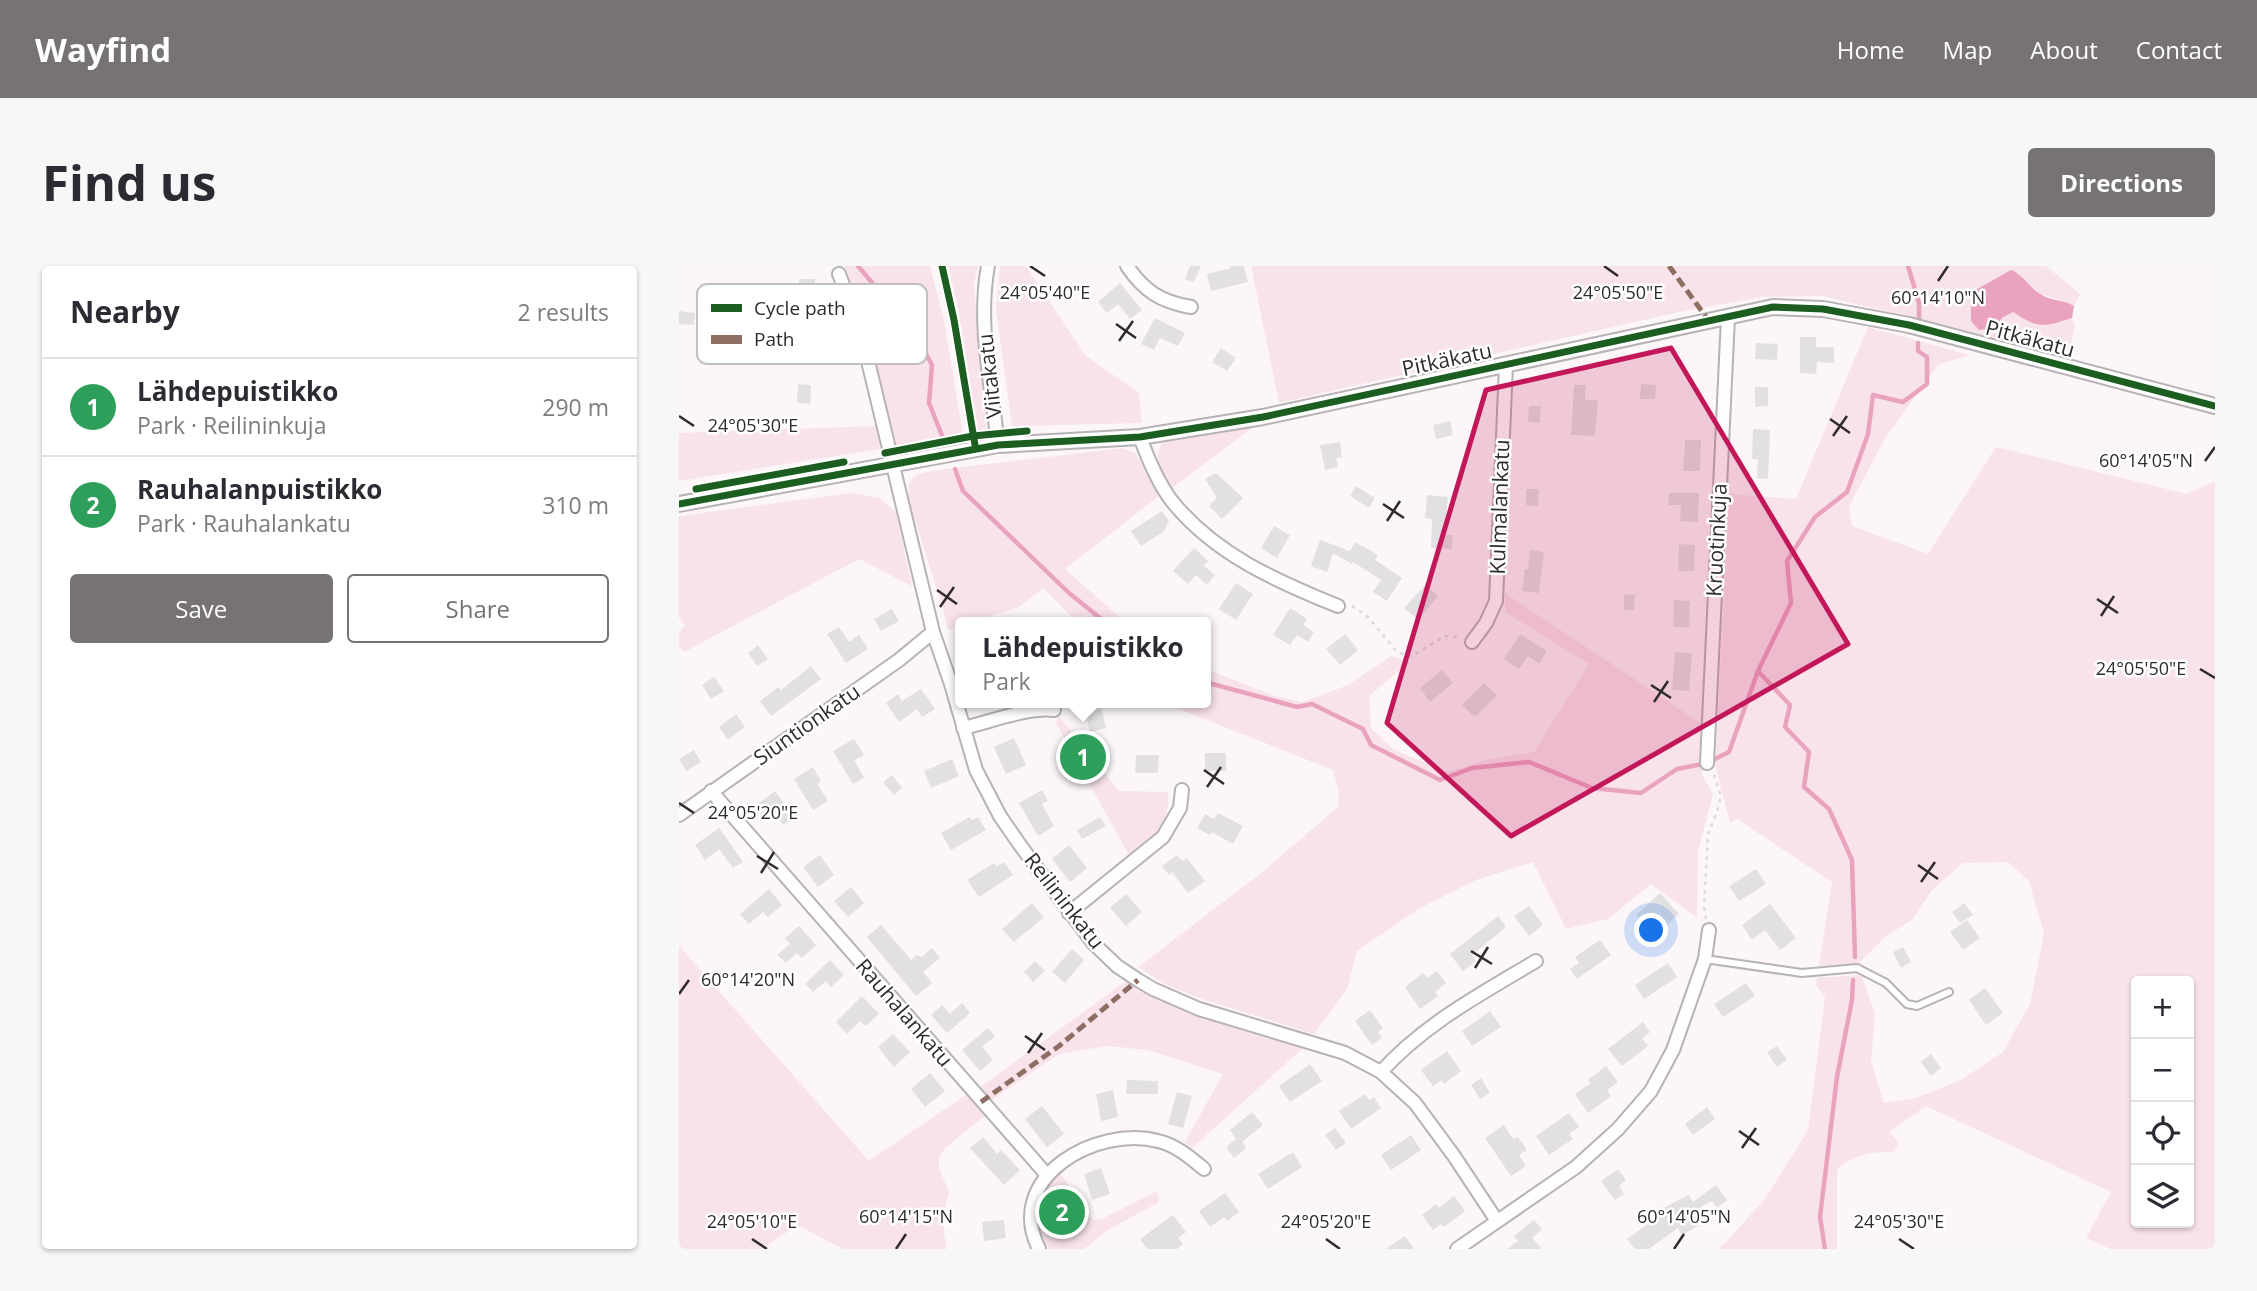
<!DOCTYPE html>
<meta charset="utf-8">
<style>
body{margin:0;font-family:"Open Sans",sans-serif;background:#f7f7f7;color:#2b2b33}
.controls{position:absolute;right:21px;bottom:21px;display:grid;overflow:hidden;border-radius:7px;box-shadow:0 2px 5px #0004}
.controls button{width:63px;height:63px;display:grid;place-items:center;padding:0;border:0;border-bottom:2px solid #e1e1e2;background:#fff;color:#2b2b33;font:35px sans-serif}
.you{position:absolute;left:973px;top:665px;width:24px;height:24px;margin:-18px;border:5px solid #fff;border-radius:50%;background:#1a73e8;box-shadow:0 0 0 10px #1a73e833}
.badge{display:grid;place-items:center;width:46px;height:46px;border-radius:50%;background:#777374;color:#fff;font-size:23px;font-weight:700}
.pin{position:absolute;translate:-50% -50%;border:4px solid #fff;box-shadow:0 2px 7px #0006}
.popup{position:absolute;left:276px;top:351px;width:256px;height:91px;box-sizing:border-box;display:grid;place-content:center;border-radius:7px;background:#fff;filter:drop-shadow(0 2px 5px #0005);font-size:23px;white-space:nowrap;color:#7c7c81}
.popup b{font-size:26px;color:#2b2b33}
.popup::after{content:'';position:absolute;left:50%;top:100%;margin-left:-14px;border:14px solid transparent;border-top-color:#fff}
.list{margin:0;padding:0;list-style:none}
h2{display:flex;justify-content:space-between;align-items:center;height:91px;margin:0;padding:0 28px;font-size:30px}
h2 small{font-size:23px;font-weight:400;color:#7c7c81}
.list li{display:grid;grid-template-columns:46px 1fr auto;gap:21px;align-items:center;box-sizing:border-box;height:98px;padding:0 28px;border-top:2px solid #e1e1e2}
.list b{display:block;font-size:26px;white-space:nowrap}
.list p{margin:0;font-size:23px;white-space:nowrap;color:#7c7c81}
.list em{font-size:23px;font-style:normal;color:#7c7c81}
.actions{display:flex;gap:14px;padding:21px 28px}
.actions a{flex:1;padding:16px 0;border:2px solid #777374;border-radius:7px;text-align:center;font-size:24px;color:#777374}
.actions .main{background:#777374;color:#fff}
.icon{flex:none;width:38px;height:38px;fill:none;stroke:currentColor;stroke-width:2;stroke-linecap:round;stroke-linejoin:round}
.map{position:relative;flex:none;width:1536px;height:983px;overflow:hidden;border-radius:7px}
header{display:flex;align-items:center;gap:42px;box-sizing:border-box;height:98px;padding:0 35px;background:#777374;color:#fff}
header strong{font-size:33px}
nav{display:flex;gap:38px;margin-inline-start:auto;font-size:24px}
.intro{display:flex;align-items:center;justify-content:space-between;box-sizing:border-box;height:168px;padding:0 42px}
h1{margin:0;font-size:49px}
.button{padding:18px 32px;border-radius:7px;background:#777374;color:#fff;font-size:24px;font-weight:700}
main{display:flex;gap:42px;padding:0 42px}
aside{flex:1;background:#fff;border-radius:7px;box-shadow:0 2px 5px #0004}
.map>svg:first-child{display:block}
.green{fill:#f9e3eb;fill-rule:evenodd}
.water{fill:#eaa3bf}
.lines{fill:none;stroke-linecap:round;stroke-linejoin:round}
.stream{stroke:#eaa3bf;stroke-width:4.5}
.building{fill:#e2e0e2}
.service-casing{stroke:#b7b2b4;stroke-width:10}
.minor-casing{stroke:#b7b2b4;stroke-width:16}
.tertiary-casing{stroke:#b7b2b4;stroke-width:18}
.path{stroke:#dad9d9;stroke-width:2.5;stroke-dasharray:3.5 5;stroke-linecap:butt}
.service{stroke:#fffefe;stroke-width:6}
.minor{stroke:#fffefe;stroke-width:12}
.tertiary{stroke:#fffefe;stroke-width:14}
.quiet{stroke:#8d6e63;stroke-width:5;stroke-dasharray:10 5;stroke-linecap:butt}
.cycleway-casing{stroke:#fff;stroke-width:11}
.cycleway{stroke:#1b5e20;stroke-width:7}
.marked{fill:#c2185b;fill-opacity:0.2;stroke:#c2185b;stroke-width:5;stroke-linejoin:round}
.ticks{fill:none;stroke:#302c2d;stroke-width:2.5}
.labels{text-anchor:middle;stroke-width:5;stroke-linejoin:round;paint-order:stroke}
.street-label{font-size:21px;fill:#302c2d;stroke:#fff}
.key{fill:#fff;stroke:#c1c0c0;stroke-width:2}
.key-label{font-size:19px;fill:#302c2d}
.ticks-label{font-size:18px;text-anchor:middle;fill:#302c2d;stroke:#fff;stroke-width:5;stroke-linejoin:round;paint-order:stroke}
</style>
<header>
<strong>Wayfind</strong>
<nav><a>Home</a><a>Map</a><a>About</a><a>Contact</a></nav>
</header>
<div class="intro"><h1>Find us</h1><a class="button">Directions</a></div>
<main>
<aside>
<h2>Nearby<small>2 results</small></h2>
<ul class="list">
<li><span class="badge" style="background:#2e9e5b">1</span><div><b>Lähdepuistikko</b><p>Park · Reilininkuja</p></div><em>290 m</em></li>
<li><span class="badge" style="background:#2e9e5b">2</span><div><b>Rauhalanpuistikko</b><p>Park · Rauhalankatu</p></div><em>310 m</em></li>
</ul>
<div class="actions"><a class="main">Save</a><a>Share</a></div>
</aside>
<div class="map">
<svg width="1536" height="983" viewBox="0 0 1536 983">
<rect width="100%" height="100%" fill="#fcf6f8"/>
<g class="green">
<path d="M166 0H251L265 54 284 169 214 189 188 62Z"/>
<path d="M269 0H299L295 18 308 166 299 169 280 47Z"/>
<path d="M321 0H347L407 90 460 127 463 157 333 160 317 44Z"/>
<path d="M572 0H1367L1401 28 1395 40 1381 34 1362 28 1332 4 1298 23 1315 62 1323 52 1334 46C1357 62 1368 60 1393 52L1396 59 1390 89 1364 87 1281 63 1144 30 1083 31 995 47 600 137Z"/>
<path d="M1189 61 1291 89 1259 99 1205 174 1170 241 1173 260 1249 288 1317 181 1508 228 1536 215V983H1431L1407 972 1432 926 1247 840 1210 866 1220 877 1215 886C1194 885 1174 889 1158 903V983H1038L1046 977 1086 933 1129 864 1146 731 1137 719 1138 712 1182 709 1196 747 1192 795 1205 837 1237 832 1282 814 1324 786 1351 738 1365 668 1350 615 1329 596 1284 597 1253 624 1233 654 1207 670 1180 697 1140 700 1153 616 1058 553 1051 557 1036 499 1050 228 1117 233ZM1457 715H1510V957H1457Z"/>
<path d="M577 159 492 223C484 208 473 194 483 177Z"/>
<path d="M197 160 201 183 0 215V167Z"/>
<path d="M444 182 457 188 480 230 386 303 446 356H398L364 322 340 341 292 356H282L281 360 269 364 264 343 230 235C227 208 237 208 259 204Z"/>
<path d="M172 227 201 232 217 247 233 320 180 293 5 386 0 381V367L6 359 0 352V250Z"/>
<path d="M826 327 1023 458V509L1034 528 1019 585 1018 652 972 618 929 653 887 663 854 596 797 614 739 643 678 685 668 723 635 768 526 734 487 719 459 701 580 609 659 541 660 527 654 504 485 437H526L527 403 599 431 624 436 669 419 712 390 731 396 690 430 692 462 715 484 769 506 810 493 855 486 910 398 826 346Z"/>
<path d="M380 450 440 525 489 526C491 562 477 569 451 591L377 457Z"/>
<path d="M0 680 190 895 288 828 307 849 266 882 260 891V902L270 926 265 945V967L268 983H164L118 959 83 983H0Z"/>
<path d="M448 714C500 750 563 764 624 782L513 882 506 876 544 808 469 784 428 780 380 788 311 835 300 822Z"/>
<path d="M379 905 414 954 423 953 478 925 480 934 479 937 432 962 405 983H370C367 979 361 974 359 969 351 948 364 921 379 905Z"/>
</g>
<path class="water" d="M1332 4C1344 9 1351 22 1363 29 1373 35 1385 34 1395 40L1393 52C1365 61 1359 63 1334 46L1323 52 1315 62 1300 64 1292 55V37L1298 23Z"/>
<g class="lines">
<g class="stream">
<path d="M179 0 195 19 216 37 238 35 246 49 241 77 253 99 250 137 264 172"/>
<path d="M1229 0 1240 37V52"/>
<path d="M276 203 284 225 390 327 426 356"/>
<path d="M526 416 618 441 633 438 684 463 692 479 761 514 793 502 850 496 913 522 962 527 998 503 1028 497 1050 486 1079 405"/>
<path d="M1176 691 1173 594 1150 543 1125 521 1130 486 1106 461 1111 439 1079 405 1112 337 1108 295 1136 251 1168 226 1189 168 1194 129 1224 136 1248 118V91L1239 85V77"/>
<path d="M1146 983 1141 951 1158 811 1173 734 1174 714"/>
</g>
</g>
<g class="building">
<path d="M511 0H522L515 16 506 13Z"/>
<path d="M551 0H565L569 16 532 25 528 8 552 2Z"/>
<path d="M120 13H136V33H121Z"/>
<path d="M441 17 463 44 451 53 439 38 428 47 419 36Z"/>
<path d="M0 45 16 47 15 59 0 58Z"/>
<path d="M476 52 506 67 499 80 481 72 475 84 462 78Z"/>
<path d="M91 64 108 65 107 85 90 84Z"/>
<path d="M1121 71H1137V81H1155V97L1138 96 1137 108 1121 107Z"/>
<path d="M1077 77 1099 78 1098 94 1076 93Z"/>
<path d="M542 82 557 92 548 105 533 96Z"/>
<path d="M119 118 132 119 131 138 118 137Z"/>
<path d="M962 118 977 119 976 133H961Z"/>
<path d="M895 119H907L906 134H919L916 170 892 169Z"/>
<path d="M1076 121H1089V140L1076 141Z"/>
<path d="M850 140H862L861 157 849 156Z"/>
<path d="M771 155 774 169 757 173 754 159Z"/>
<path d="M1074 163 1091 164 1089 213 1078 212 1079 193H1073Z"/>
<path d="M1006 174H1022L1021 205H1004Z"/>
<path d="M661 176 663 191 657 192 659 201 646 204 641 179Z"/>
<path d="M537 207 564 232 543 253 530 240 538 232 526 213Z"/>
<path d="M677 220 696 232 690 242 671 230Z"/>
<path d="M847 223H860L859 240 847 239Z"/>
<path d="M990 227H1020L1019 256 1001 255 1002 239H989Z"/>
<path d="M748 229 769 231 765 269H774L773 283 752 282 753 253 746 252Z"/>
<path d="M483 245 490 255 485 265 462 280 452 265Z"/>
<path d="M595 260 611 269 598 292 582 282Z"/>
<path d="M641 274 671 285 676 276 699 289 696 294 723 312 708 335 694 326 702 314 674 296 673 298 654 287 648 306 632 300Z"/>
<path d="M1000 278 1016 279 1015 305H999Z"/>
<path d="M515 282 529 295 525 300 536 309 528 319 517 309 509 318 494 305Z"/>
<path d="M851 284 864 286 865 288 860 327 843 325 846 303H849Z"/>
<path d="M557 317 574 328 557 354 540 343Z"/>
<path d="M746 319 759 330 739 354 725 342Z"/>
<path d="M945 328 956 329 955 344H945Z"/>
<path d="M995 334 1011 335 1010 361H994Z"/>
<path d="M611 342 628 353 624 359 635 366 629 376 618 369 611 379 594 369Z"/>
<path d="M213 343 220 355 202 365 195 353Z"/>
<path d="M160 361 170 376 180 369 189 383 167 397 148 368Z"/>
<path d="M666 368 679 384 661 399 647 383Z"/>
<path d="M841 368 868 385 860 398 849 390 840 403 825 393Z"/>
<path d="M79 379 89 393 78 400 69 387Z"/>
<path d="M996 386 1013 387 1010 425 993 424Z"/>
<path d="M132 400 142 413 92 450 81 435 99 421 102 424Z"/>
<path d="M763 404 774 417 751 436 741 422Z"/>
<path d="M35 411 45 425 32 433 23 419Z"/>
<path d="M805 417 818 429 796 451 783 439Z"/>
<path d="M242 423 256 443 243 451 238 443 220 456 207 437 219 428 223 435Z"/>
<path d="M421 437 427 462 411 466 405 441Z"/>
<path d="M57 448 66 461 49 474 40 461Z"/>
<path d="M335 472 347 499 327 508 315 481Z"/>
<path d="M175 473 185 489 175 494 185 512 174 518 154 485Z"/>
<path d="M15 484 22 496 7 505 0 493Z"/>
<rect x="526" y="487" width="21" height="18"/>
<path d="M457 489H480L479 507H456Z"/>
<path d="M273 493 280 510 252 522 245 505Z"/>
<path d="M134 501 142 515 138 518 149 535 134 544 115 513Z"/>
<path d="M213 509 223 522 215 529 204 516Z"/>
<path d="M363 524 369 535 363 538 375 560 359 570 340 537Z"/>
<path d="M96 525 115 552 104 559 95 547 86 553 76 540Z"/>
<path d="M539 547 564 560 554 578 533 566 531 569 518 562 526 548 535 553Z"/>
<path d="M291 551 293 554 299 551 307 564 272 584 262 567Z"/>
<path d="M421 551 427 560 403 573 398 564Z"/>
<path d="M40 562 64 596 54 602 40 583 26 594 16 579Z"/>
<path d="M390 579 408 602 391 616 373 593Z"/>
<path d="M141 589 155 609 139 621 124 601Z"/>
<path d="M498 589 503 595 508 592 526 615 509 627 493 606 490 609 483 600Z"/>
<path d="M325 596 334 609 300 631 288 614 315 597 318 600Z"/>
<path d="M1077 603 1087 618 1060 635 1050 620Z"/>
<path d="M172 621 185 637 169 651 155 635Z"/>
<path d="M90 623 103 639 89 651 84 646 70 658 61 648Z"/>
<path d="M981 627 1000 648 975 670 957 649Z"/>
<path d="M447 628 463 646 447 660 431 642Z"/>
<path d="M353 637 365 651 335 676 323 663Z"/>
<path d="M1285 637 1294 649 1281 657 1273 646Z"/>
<path d="M1091 638 1117 672 1101 684 1086 664 1073 674 1063 659Z"/>
<path d="M850 640 864 659 850 670 835 650Z"/>
<path d="M819 650 827 661 793 689 797 695 784 705 771 688Z"/>
<path d="M1288 654 1301 672 1284 684 1271 666Z"/>
<path d="M202 659 232 694 238 689 243 691 253 682 261 692 244 706 253 717 237 730 188 671Z"/>
<path d="M120 660 137 679 123 692 118 687 107 697 98 689 111 678 106 672Z"/>
<path d="M921 674 932 689 898 713 891 703 900 697 896 691Z"/>
<path d="M1224 681 1232 696 1222 702 1214 686Z"/>
<path d="M393 683 405 694 386 717 373 706Z"/>
<path d="M151 694 165 709 152 721 147 715 134 726 126 718Z"/>
<path d="M356 695 366 705 354 716 345 706Z"/>
<path d="M989 697 998 711 965 733 956 719Z"/>
<path d="M758 705 767 717 756 726 759 730 741 743 726 721 744 707 748 712Z"/>
<path d="M1067 717 1076 730 1044 751 1035 738Z"/>
<path d="M1306 722 1324 747 1307 759 1290 734Z"/>
<path d="M183 730 200 748 187 760 181 755 168 768 157 756Z"/>
<path d="M283 737 291 747 268 767 252 749 263 739 271 748Z"/>
<path d="M691 744 704 762 699 766 703 772 693 779 676 755Z"/>
<path d="M811 745 822 761 793 780 783 765Z"/>
<path d="M964 756 971 766 963 772 969 780 943 800 929 783Z"/>
<path d="M309 762 316 770 303 781 314 794 301 805 283 784Z"/>
<path d="M214 768 231 786 215 801 199 781Z"/>
<path d="M1098 780 1108 794 1098 801 1088 786Z"/>
<path d="M768 785 782 805 765 818 763 814 754 820 742 804Z"/>
<path d="M1252 788 1262 802 1252 810 1242 796Z"/>
<path d="M631 798 643 815 611 836 600 820Z"/>
<path d="M927 800 939 816 928 824 932 830 909 847 896 828 912 817 909 814Z"/>
<path d="M251 807 266 825 246 841 232 823Z"/>
<path d="M802 812 811 827 801 833 792 819Z"/>
<path d="M448 814 479 815V828H447Z"/>
<path d="M434 824 439 851 422 855 417 828Z"/>
<path d="M498 826 513 830 504 862 489 858Z"/>
<path d="M686 828 690 834 695 831 702 842 672 863 660 845Z"/>
<path d="M363 840 385 868 368 881 346 853Z"/>
<path d="M1028 841 1036 853 1014 869 1006 858Z"/>
<path d="M573 846 584 859 563 876 567 882 555 892 547 881 557 873 551 864Z"/>
<path d="M890 847 900 861 890 868 894 873 870 889 857 870Z"/>
<path d="M825 859 834 873 839 871 848 884 840 889 847 900 832 910 806 872Z"/>
<path d="M656 862 667 877 657 884 646 869Z"/>
<path d="M732 869 742 884 712 904 702 889Z"/>
<path d="M304 871 318 888 322 884 341 904 325 919 291 882Z"/>
<path d="M614 886 623 901 589 923 579 908Z"/>
<path d="M422 902 431 928 413 934 405 908Z"/>
<path d="M939 903 947 914 940 920 945 928 936 934 922 915Z"/>
<path d="M1037 919 1048 934 1038 942 1033 935 1011 947 1019 960 1003 969 999 962 970 983H956L948 973 986 946 984 942 1010 929 1014 936Z"/>
<path d="M546 927 560 946 548 955 545 951 531 961 520 945Z"/>
<path d="M775 930 786 945 765 961 762 958 754 964 743 949 757 938 760 942Z"/>
<path d="M494 949 507 966 499 972 504 978 498 983H468L461 973Z"/>
<path d="M325 954 327 972 305 975 303 956Z"/>
<path d="M855 954 863 963 853 972 863 983H828L839 975 835 970Z"/>
<path d="M726 970 735 983H706Z"/>
</g>
<g class="lines">
<g class="service-casing">
<path id="service" d="M1026 693 1123 707 1178 702 1207 717 1228 738 1238 740 1270 726"/>
</g>
<g class="minor-casing">
<g id="minor">
<path d="M309 0C298 58 313 121 319 179"/>
<path d="M448 0C465 25 482 36 512 41"/>
<path d="M160 8 183 70 254 366 272 418 297 504 321 550 341 579 414 677 438 700 459 714 474 723 520 743 666 787 702 806 736 837 775 890 818 955"/>
<path d="M461 171C469 193 478 215 492 234 535 288 597 315 659 340"/>
<path d="M793 376 807 357 817 335 827 99"/>
<path d="M284 462C311 456 348 441 375 444"/>
<path d="M1028 497 1049 51"/>
<path d="M32 525 367 908"/>
<path d="M0 549 220 394 254 366"/>
<path d="M390 647 484 571 501 542 503 524"/>
<path d="M702 806C745 758 802 728 857 695"/>
<path d="M360 983C324 911 418 859 479 875 497 879 512 892 525 903"/>
<path d="M778 983 897 901 939 863 972 825 994 784 1026 693 1030 664"/>
</g>
</g>
<g class="tertiary-casing">
<path id="tertiary" d="M0 238 319 179 461 171 584 151 1094 41 1144 43 1230 59 1536 140"/>
</g>
<g class="path">
<path d="M673 340 689 351 719 387 733 390 766 370 780 371"/>
<path d="M1027 653 1025 642 1029 568 1038 546 1042 530 1035 509"/>
</g>
<use href="#service" class="service"/>
<use href="#minor" class="minor"/>
<use href="#tertiary" class="tertiary"/>
<g class="quiet">
<path d="M990 0 1030 55"/>
<path d="M302 836 380 780 459 714"/>
</g>
<g class="cycleway-casing">
<g id="cycleway">
<path d="M263 0 275 54 296 179"/>
<path d="M206 187 294 170 348 165"/>
<path d="M17 223 165 196"/>
<path d="M0 238 319 179 461 171 584 151 1094 41 1144 43 1230 59 1536 140"/>
</g>
</g>
<use href="#cycleway" class="cycleway"/>
</g>
<path class="marked" d="M992 82 1169 378 832 570 708 457 807 124Z"/>
<path class="ticks" d="M351 0 366 10M925 0 939 10M1259 15 1269 0M437 58 457 72M440 75 454 55M0 150 15 160M1151 153 1171 167M1154 170 1168 150M1526 195 1536 181M704 238 725 252M708 255 721 235M258 324 278 338M1418 333 1439 347M261 341 275 321M1422 350 1435 330M1521 403 1536 412M972 419 992 432M975 436 989 415M525 504 545 518M528 521 542 501M0 537 15 547M78 590 99 603M1239 599 1259 613M82 607 95 586M1242 616 1256 596M792 685 813 698M796 702 809 681M0 728 10 714M346 770 366 784M349 787 363 767M1060 865 1080 879M1063 882 1077 862M73 973 88 983M647 973 661 983M1220 973 1235 983M217 983 227 968M995 983 1005 968"/>
<g class="labels">
<g class="street-label">
<text transform="translate(1351 73) rotate(15)" y="7">Pitkäkatu</text>
<text transform="translate(768 94) rotate(-12)" y="7">Pitkäkatu</text>
<text transform="translate(311 110) rotate(-96)" y="7">Viitakatu</text>
<text transform="translate(821 241) rotate(-88)" y="7">Kulmalankatu</text>
<text transform="translate(1038 274) rotate(-87)" y="7">Kruotinkuja</text>
<text transform="translate(128 459) rotate(-35)" y="7">Siuntionkatu</text>
<text transform="translate(385 635) rotate(52)" y="7">Reilininkatu</text>
<text transform="translate(225 747) rotate(49)" y="7">Rauhalankatu</text>
</g>
</g>
<rect x="18" y="18" width="230" height="80" rx="10" class="key"/>
<rect x="32" y="38" width="31" height="8" fill="#1b5e20"/>
<rect x="32" y="69" width="31" height="9" fill="#8d6e63"/>
<g class="key-label">
<text x="75" y="49">Cycle path</text>
<text x="75" y="80">Path</text>
</g>
<g class="ticks-label">
<text x="366" y="33">24°05'40"E</text>
<text x="939" y="33">24°05'50"E</text>
<text x="1259" y="38">60°14'10"N</text>
<text x="74" y="166">24°05'30"E</text>
<text x="1467" y="201">60°14'05"N</text>
<text x="1462" y="409">24°05'50"E</text>
<text x="74" y="553">24°05'20"E</text>
<text x="69" y="720">60°14'20"N</text>
<text x="227" y="957">60°14'15"N</text>
<text x="1005" y="957">60°14'05"N</text>
<text x="73" y="962">24°05'10"E</text>
<text x="647" y="962">24°05'20"E</text>
<text x="1220" y="962">24°05'30"E</text>
</g>
</svg>
<div class="controls">
<button>+</button>
<button>−</button>
<button><svg class="icon" aria-label="locate" viewBox="0 0 24 24"><circle cx="12" cy="12" r="6"/><path d="M12 2v4M12 18v4M2 12h4M18 12h4"/></svg></button>
<button><svg class="icon" aria-label="layers" viewBox="0 0 24 24"><path d="M12 4l9 5-9 5-9-5zM3 14l9 5 9-5"/></svg></button>
</div>
<div class="you"></div>
<div class="pin badge" style="left:404px;top:491px;background:#2e9e5b">1</div>
<div class="popup"><b>Lähdepuistikko</b>Park</div>
<div class="pin badge" style="left:383px;top:946px;background:#2e9e5b">2</div>
</div>
</main>
